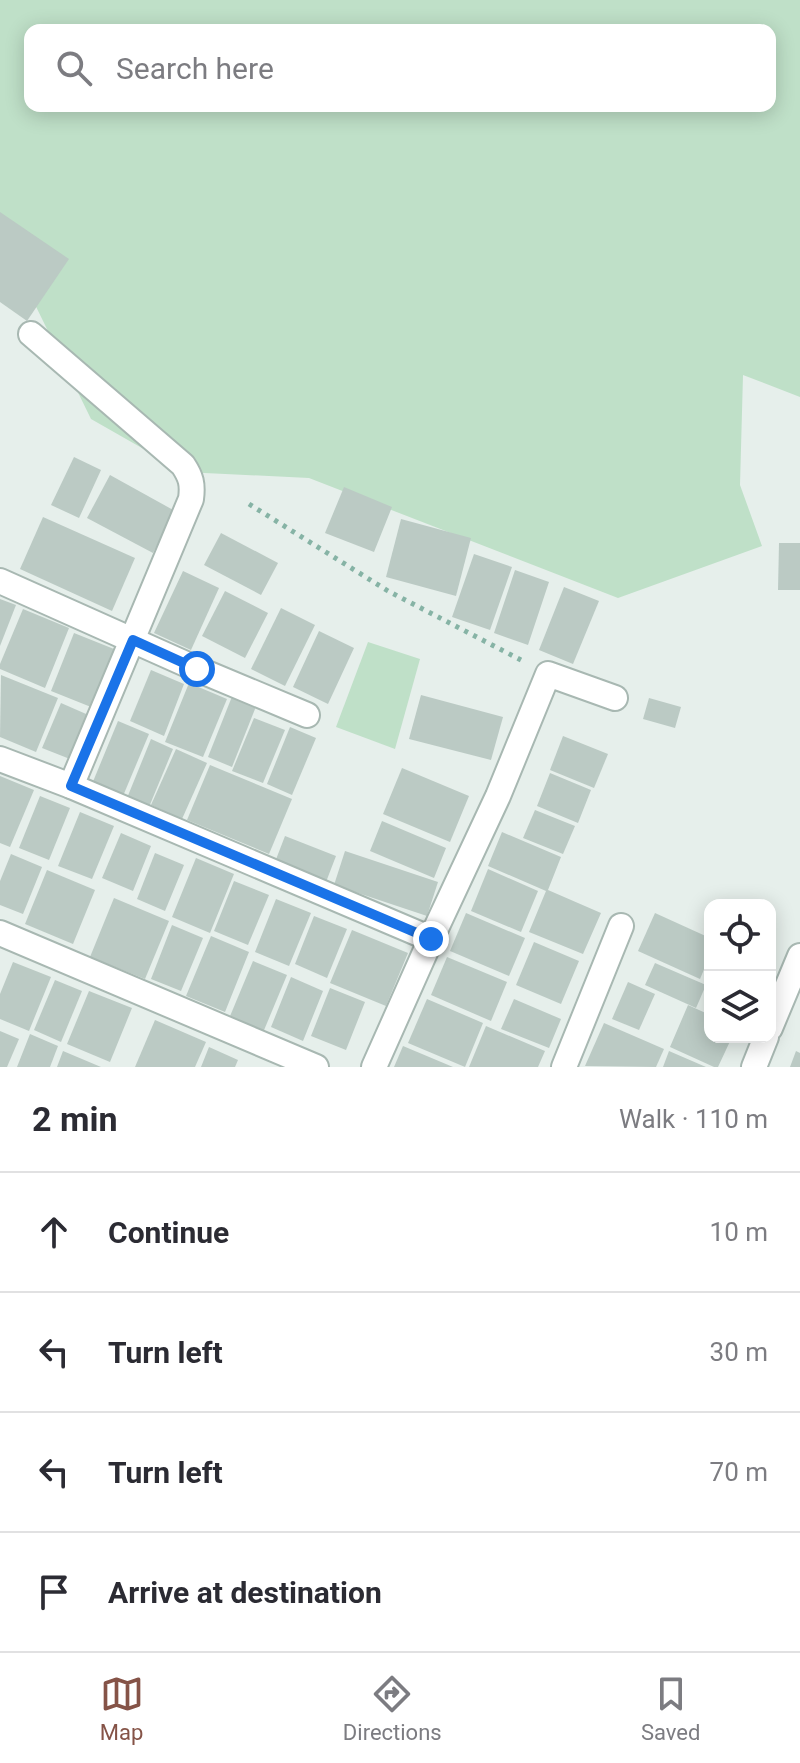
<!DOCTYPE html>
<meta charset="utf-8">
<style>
body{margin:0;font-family:Roboto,sans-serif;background:#f2f2f3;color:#2b2b33}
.controls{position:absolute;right:24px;bottom:24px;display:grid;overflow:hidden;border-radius:16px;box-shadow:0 4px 20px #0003}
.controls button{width:72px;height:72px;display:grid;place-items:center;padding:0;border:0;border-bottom:2px solid #e1e1e2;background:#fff;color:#2b2b33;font:40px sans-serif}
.stop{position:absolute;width:24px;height:24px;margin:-18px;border:6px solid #1a73e8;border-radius:50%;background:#fff}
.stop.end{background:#1a73e8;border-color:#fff;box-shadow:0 2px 8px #0008}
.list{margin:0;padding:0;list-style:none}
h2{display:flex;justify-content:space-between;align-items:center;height:104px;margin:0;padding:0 32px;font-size:34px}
h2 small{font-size:26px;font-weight:400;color:#7c7c81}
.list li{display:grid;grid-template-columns:52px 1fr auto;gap:24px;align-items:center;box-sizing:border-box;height:120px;padding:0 32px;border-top:2px solid #e1e1e2}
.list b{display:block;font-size:30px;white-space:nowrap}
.list em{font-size:26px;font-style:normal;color:#7c7c81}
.icon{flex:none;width:44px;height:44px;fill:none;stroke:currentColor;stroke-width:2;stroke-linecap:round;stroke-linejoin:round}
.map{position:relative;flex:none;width:800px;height:1067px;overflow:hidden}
.search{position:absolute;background:#fff;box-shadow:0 4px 20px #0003;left:24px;right:24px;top:24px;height:88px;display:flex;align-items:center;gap:20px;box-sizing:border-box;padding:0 28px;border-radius:16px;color:#7c7c81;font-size:30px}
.sheet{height:584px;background:#fff}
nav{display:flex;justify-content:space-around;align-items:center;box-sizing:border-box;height:112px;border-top:2px solid #e1e1e2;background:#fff;font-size:22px;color:#7c7c81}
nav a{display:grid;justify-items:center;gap:4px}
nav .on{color:#855347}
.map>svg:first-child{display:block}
.green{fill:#bfe0c8;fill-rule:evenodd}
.building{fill:#bbcac4}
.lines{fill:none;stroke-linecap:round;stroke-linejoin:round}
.street-casing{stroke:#a8b8b2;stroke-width:28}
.path{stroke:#86b3a5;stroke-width:5;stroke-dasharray:4 6;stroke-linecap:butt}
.street{stroke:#fff;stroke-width:24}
.route{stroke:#1a73e8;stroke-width:10}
</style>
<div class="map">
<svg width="800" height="1067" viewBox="0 0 800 1067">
<rect width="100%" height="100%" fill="#e6efeb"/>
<g class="green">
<path d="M0 0H800V397L743 375 740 485 762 546 618 598 309 478 184 472 91 419 0 233ZM30 30H770V106H30Z"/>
<path d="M368 642 420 659 395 749 336 727Z"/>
</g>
<g class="building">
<path d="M0 212 69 259 27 321 0 302Z"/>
<path d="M74 457 101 470 79 518 51 505Z"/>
<path d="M110 475 175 511 153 553 87 518Z"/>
<path d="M344 487 392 507 374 552 325 533Z"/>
<path d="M43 517 135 558 112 611 20 569Z"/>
<path d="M401 519 471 538 456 596 386 577Z"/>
<path d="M221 533 278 563 261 595 204 565Z"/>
<path d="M779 543H800V590H778Z"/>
<path d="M474 554 512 567 490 630 452 617Z"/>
<path d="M515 570 549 582 528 645 494 633Z"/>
<path d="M183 571 219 588 191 650 154 633Z"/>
<path d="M564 587 599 601 573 664 539 650Z"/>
<path d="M225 591 268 613 245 658 202 636Z"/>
<path d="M0 599 16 605 0 646Z"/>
<path d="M281 608 315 625 285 686 251 669Z"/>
<path d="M23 609 69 628 45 688 0 669V664Z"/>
<path d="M319 631 354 648 328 704 293 687Z"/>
<path d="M74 633 119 651 96 709 51 691Z"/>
<path d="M151 670 184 684 164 736 130 721Z"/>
<path d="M1 675 58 698 36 752 0 737Z"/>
<path d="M189 683 227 699 203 757 165 742Z"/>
<path d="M233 694 257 704 232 767 208 757Z"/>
<path d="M421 695 503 717 491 760 409 739Z"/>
<path d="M649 698 681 707 675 728 643 719Z"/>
<path d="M61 703 93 717 75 761 42 748Z"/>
<path d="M254 718 285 730 263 783 232 771Z"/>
<path d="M118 721 149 734 123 796 92 784Z"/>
<path d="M290 727 316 738 292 795 267 784Z"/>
<path d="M563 736 608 754 594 788 550 770Z"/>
<path d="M151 739 173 749 149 807 127 798Z"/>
<path d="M176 749 207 763 182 819 151 805Z"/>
<path d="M210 765 292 799 269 854 187 820Z"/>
<path d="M402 768 469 796 450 842 383 814Z"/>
<path d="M550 773 591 790 578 823 537 806Z"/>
<path d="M0 776 34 790 10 847 0 843Z"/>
<path d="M40 796 70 808 49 860 19 848Z"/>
<path d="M535 810 575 826 563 854 523 838Z"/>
<path d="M80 812 114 826 92 879 58 866Z"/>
<path d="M382 821 446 848 434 878 370 851Z"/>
<path d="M502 832 561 857 548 890 601 913 583 954 529 932 546 891 488 866Z"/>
<path d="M121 833 151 846 133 891 102 878Z"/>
<path d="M285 836 336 856 326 882 275 862Z"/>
<path d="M345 851 438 882 427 916 334 885Z"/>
<path d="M155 853 184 865 165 911 137 899Z"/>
<path d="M11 854 42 867 23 914 0 905V881Z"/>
<path d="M196 858 234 874 210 933 172 917Z"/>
<path d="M488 869 538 891 521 932 471 911Z"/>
<path d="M47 870 95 890 73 944 25 924Z"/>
<path d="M234 881 269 895 248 945 214 931Z"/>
<path d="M114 898 169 921 145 979 90 957Z"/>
<path d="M276 899 311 913 289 966 255 952Z"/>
<path d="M466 913 525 938 509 976 450 951Z"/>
<path d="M655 913 710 938V955L700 979 638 951Z"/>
<path d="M314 916 347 929 327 978 295 964Z"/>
<path d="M172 925 203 938 181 991 151 979Z"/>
<path d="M352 930 408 953 386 1006 330 983Z"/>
<path d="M211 936 249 952 225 1012 186 996Z"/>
<path d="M534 942 579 961 561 1004 516 985Z"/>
<path d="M447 957 507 982 491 1021 431 995Z"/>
<path d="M253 961 287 975 262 1035 228 1021Z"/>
<path d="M13 962 51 977 29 1031 0 1019V994Z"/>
<path d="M655 963 706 985 696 1008 645 985Z"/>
<path d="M291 977 323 991 303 1041 271 1027Z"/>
<path d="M55 980 82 991 61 1042 34 1030Z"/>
<path d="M628 982 655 994 639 1030 612 1019Z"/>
<path d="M330 988 365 1002 346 1050 311 1036Z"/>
<path d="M89 991 132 1008 110 1062 67 1044Z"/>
<path d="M427 999 483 1023 465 1067 408 1043Z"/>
<path d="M514 999 561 1019 549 1048 501 1029Z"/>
<path d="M688 1005 710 1015V1037H732L718 1067H714L670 1047Z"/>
<path d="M155 1020 206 1042 195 1067H135Z"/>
<path d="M604 1023 664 1049 656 1067 585 1066Z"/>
<path d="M486 1026 545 1051 538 1067H469Z"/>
<path d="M0 1031 19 1039 7 1067H0Z"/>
<path d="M30 1034 58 1046 50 1067H17Z"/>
<path d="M403 1046 453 1067H394Z"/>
<path d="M209 1047 238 1060 235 1067H201Z"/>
<path d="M63 1051 101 1067H57Z"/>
<path d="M669 1051 706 1067H663Z"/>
<path d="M796 1051 800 1053V1067H790Z"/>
</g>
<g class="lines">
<g class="street-casing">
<g id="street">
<path d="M31 334 183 465C191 477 193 484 191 499L71 786"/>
<path d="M0 581 197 669 307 715"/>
<path d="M0 759 71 786 431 939"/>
<path d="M0 933 316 1067"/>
<path d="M770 1028 800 956"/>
<path d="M374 1067 431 939 498 796 548 674 615 698"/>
<path d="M564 1067 621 926"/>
<path d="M754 1067 766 1037"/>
</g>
</g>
<path class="path" d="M249 504 388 591 521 660"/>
<use href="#street" class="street"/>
</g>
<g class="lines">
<path class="route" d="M197 669 133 640 71 786 431 939"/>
</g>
</svg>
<div class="controls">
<button><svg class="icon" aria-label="locate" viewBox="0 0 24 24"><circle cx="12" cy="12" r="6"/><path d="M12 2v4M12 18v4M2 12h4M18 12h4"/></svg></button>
<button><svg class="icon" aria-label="layers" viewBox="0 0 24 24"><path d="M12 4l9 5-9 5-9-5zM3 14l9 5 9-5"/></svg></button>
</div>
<div class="stop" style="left:197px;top:669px"></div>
<div class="stop end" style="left:431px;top:939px"></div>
<div class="search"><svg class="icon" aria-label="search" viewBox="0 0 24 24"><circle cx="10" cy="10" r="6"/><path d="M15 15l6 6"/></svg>Search here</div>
</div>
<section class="sheet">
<h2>2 min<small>Walk · 110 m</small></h2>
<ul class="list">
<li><svg class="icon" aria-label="ahead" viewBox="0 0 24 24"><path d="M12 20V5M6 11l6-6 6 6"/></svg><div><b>Continue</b></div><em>10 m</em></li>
<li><svg class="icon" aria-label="left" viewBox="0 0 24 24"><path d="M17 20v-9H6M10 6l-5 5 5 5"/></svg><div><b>Turn left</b></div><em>30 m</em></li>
<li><svg class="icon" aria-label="left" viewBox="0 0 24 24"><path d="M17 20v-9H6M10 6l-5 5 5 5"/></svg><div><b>Turn left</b></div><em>70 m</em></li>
<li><svg class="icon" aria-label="arrive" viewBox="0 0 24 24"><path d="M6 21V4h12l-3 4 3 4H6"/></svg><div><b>Arrive at destination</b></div></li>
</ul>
</section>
<nav>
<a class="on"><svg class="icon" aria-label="map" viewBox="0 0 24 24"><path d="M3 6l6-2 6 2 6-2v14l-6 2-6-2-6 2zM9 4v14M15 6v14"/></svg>Map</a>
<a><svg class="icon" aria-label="directions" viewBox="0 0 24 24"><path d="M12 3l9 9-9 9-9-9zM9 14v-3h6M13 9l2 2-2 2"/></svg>Directions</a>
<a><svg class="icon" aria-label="saved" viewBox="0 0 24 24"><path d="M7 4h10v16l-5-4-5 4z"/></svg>Saved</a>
</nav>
